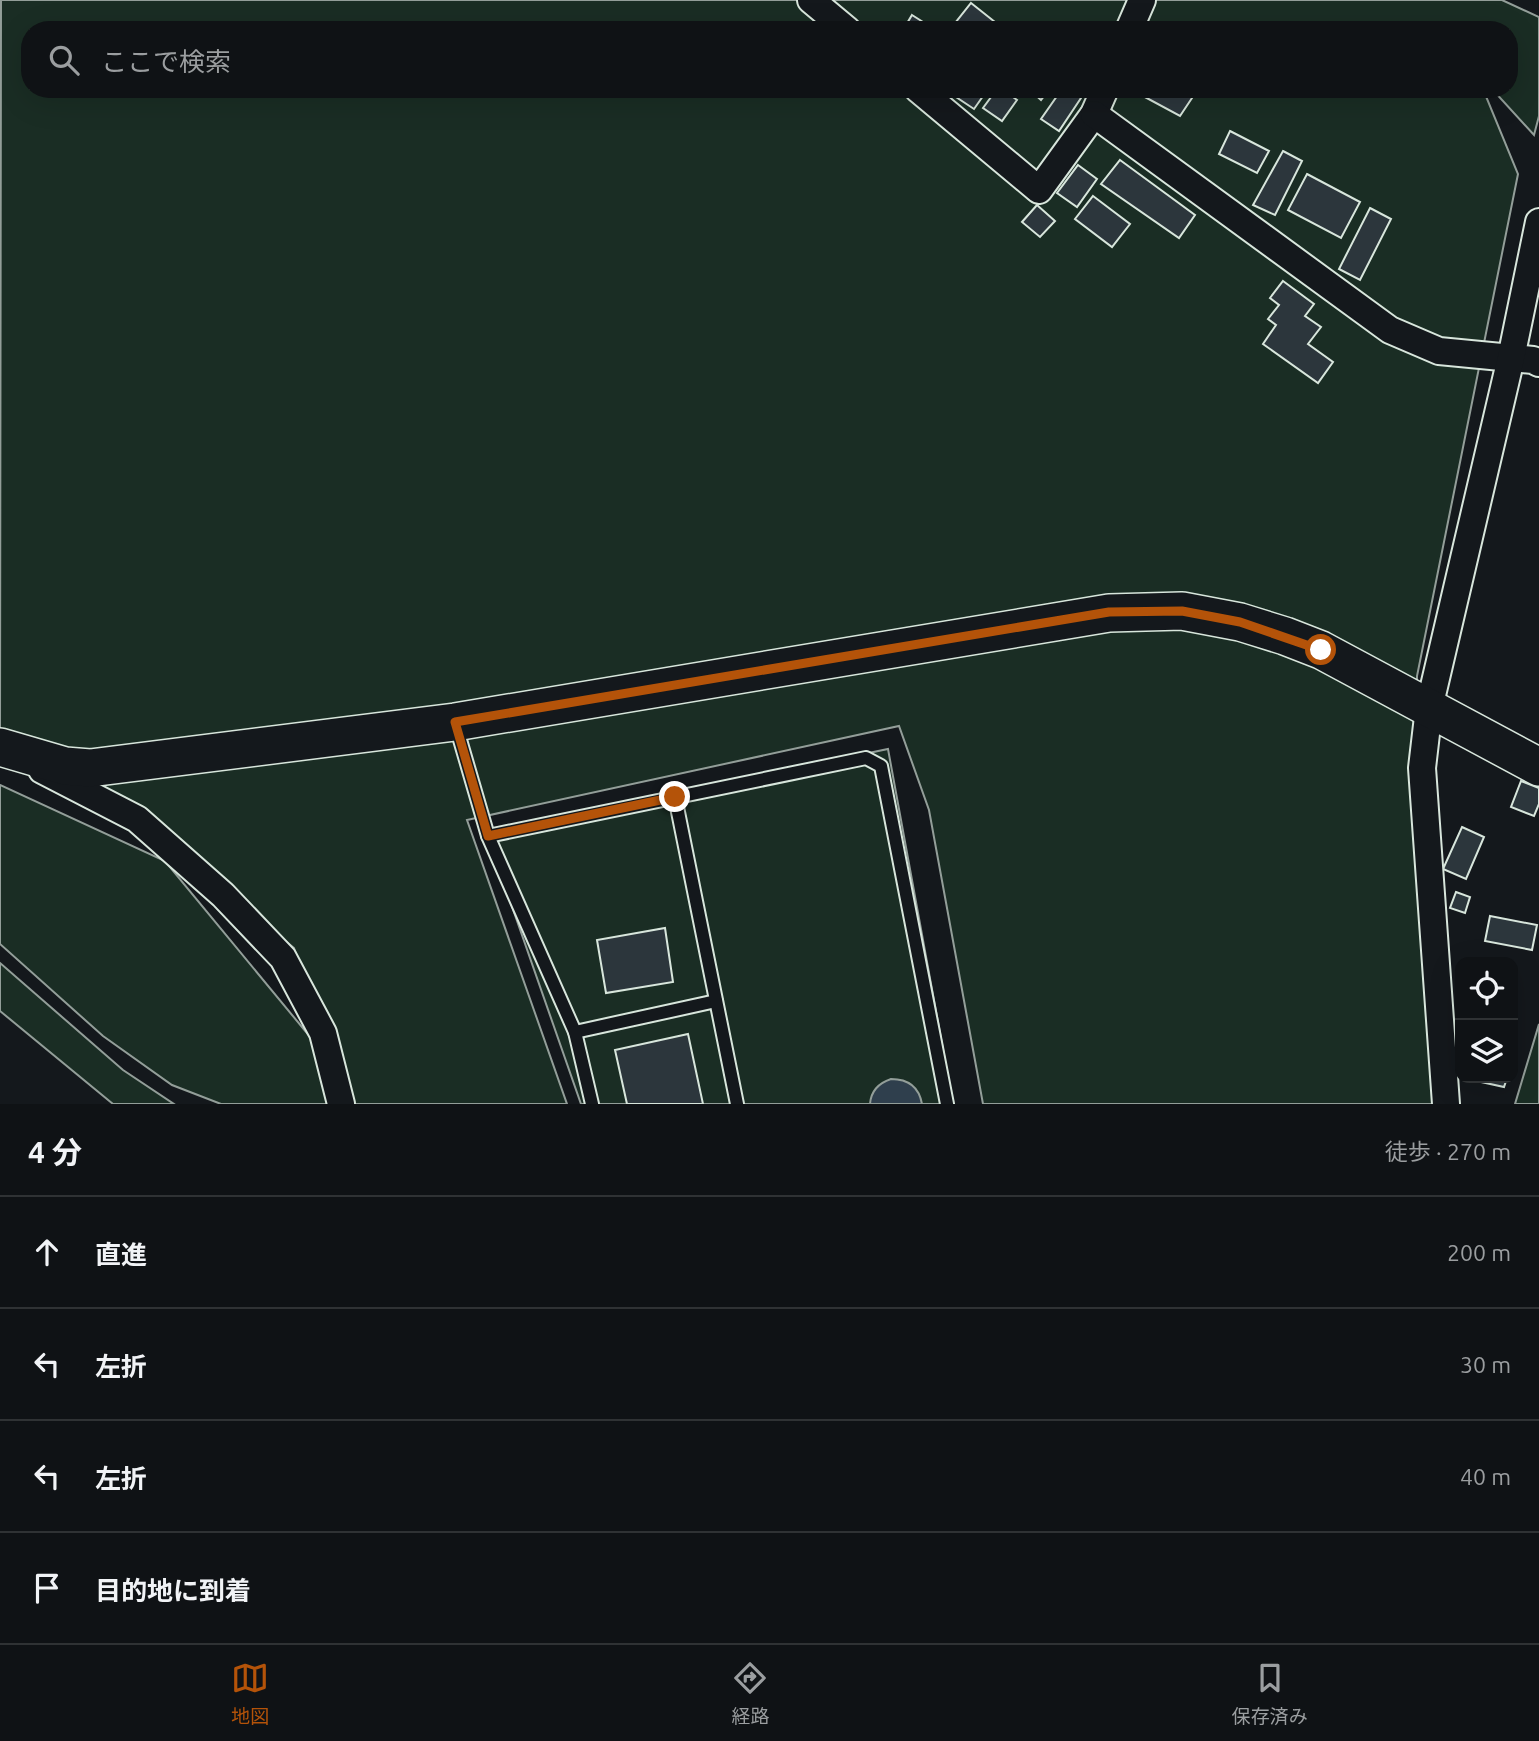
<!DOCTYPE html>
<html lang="ja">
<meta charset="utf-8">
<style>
body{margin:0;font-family:Ubuntu,"Noto Sans JP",sans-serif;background:#1d2022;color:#f1f3f6}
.controls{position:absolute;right:21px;bottom:21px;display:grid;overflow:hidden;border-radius:14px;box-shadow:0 7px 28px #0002}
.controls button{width:63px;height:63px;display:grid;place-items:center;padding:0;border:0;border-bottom:2px solid #2f3234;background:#0f1215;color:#f1f3f6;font:35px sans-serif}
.stop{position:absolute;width:21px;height:21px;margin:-16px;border:5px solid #b45309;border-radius:50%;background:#fff}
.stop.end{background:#b45309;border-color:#fff;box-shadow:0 2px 7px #0008}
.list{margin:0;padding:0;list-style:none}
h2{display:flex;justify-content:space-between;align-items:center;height:91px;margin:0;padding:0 28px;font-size:30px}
h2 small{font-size:23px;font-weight:400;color:#9b9ea0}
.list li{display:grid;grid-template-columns:46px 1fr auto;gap:21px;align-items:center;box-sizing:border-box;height:112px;padding:0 28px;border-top:2px solid #2f3234}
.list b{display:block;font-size:26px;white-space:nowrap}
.list em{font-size:23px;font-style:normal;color:#9b9ea0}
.icon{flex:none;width:38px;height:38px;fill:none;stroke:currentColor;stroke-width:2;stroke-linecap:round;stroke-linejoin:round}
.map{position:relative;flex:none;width:1539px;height:1104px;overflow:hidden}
.search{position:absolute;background:#0f1215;box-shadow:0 7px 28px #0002;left:21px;right:21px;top:21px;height:77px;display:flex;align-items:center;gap:18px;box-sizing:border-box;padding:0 24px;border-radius:28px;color:#9b9ea0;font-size:26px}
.sheet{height:539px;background:#0f1215}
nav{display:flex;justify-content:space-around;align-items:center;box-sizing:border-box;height:98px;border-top:2px solid #2f3234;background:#0f1215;font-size:19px;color:#9b9ea0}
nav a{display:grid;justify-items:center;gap:4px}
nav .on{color:#b45309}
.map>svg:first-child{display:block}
.green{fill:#1a2d24;stroke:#939e99;stroke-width:2}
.water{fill:#2f3f4d;stroke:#939e99;stroke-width:2}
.building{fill:#2c363c;stroke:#d8e6dc;stroke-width:2}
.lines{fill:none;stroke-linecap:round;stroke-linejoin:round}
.lane-casing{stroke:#d8e6dc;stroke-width:16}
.street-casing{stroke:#d8e6dc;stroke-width:30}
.secondary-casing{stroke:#d8e6dc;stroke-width:40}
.lane{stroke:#14181c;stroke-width:12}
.street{stroke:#14181c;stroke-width:26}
.secondary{stroke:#14181c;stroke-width:37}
.route{stroke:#b45309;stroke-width:9}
</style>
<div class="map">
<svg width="1539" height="1104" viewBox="0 0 1539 1104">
<rect width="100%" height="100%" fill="#14181c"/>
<g class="green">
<path d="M1 0H1502L1539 17V116L1534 135 1492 89H1509V30H30V89H1483L1518 174 1417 676 1416 822 1437 1104H983L929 810 899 726 467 820 567 1104H344L338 1095 294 948 66 758 0 731Z"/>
<path d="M888 749 953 1104H581L486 832Z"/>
<path d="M0 785 165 861 316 1044 328 1104H221L172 1085 103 1036 0 944Z"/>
<path d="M0 963 123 1070 174 1104H113L0 1011Z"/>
<path d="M1539 1024V1104H1515Z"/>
</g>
<path class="water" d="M891 1079C909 1079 919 1087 922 1104H870C871 1090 879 1083 891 1079Z"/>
<g class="building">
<path d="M971 3 1005 30H955L952 27Z"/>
<path d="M912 15 934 29V30H903Z"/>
<path d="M962 89H988L974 109 956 97Z"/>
<path d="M997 89H1002L1017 100 1002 121 983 108Z"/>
<path d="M1029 89H1056L1052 94 1048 91 1041 100Z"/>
<path d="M1062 89H1069L1081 98 1059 131 1041 119Z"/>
<path d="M1130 89H1198L1180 116Z"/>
<path d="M1230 131 1269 151 1257 173 1219 154Z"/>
<path d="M1283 151 1302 161 1275 215 1253 205Z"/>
<path d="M1120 160 1195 215 1179 238 1101 184Z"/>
<path d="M1078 165 1097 179 1077 207 1057 193Z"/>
<path d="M1307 174 1360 202 1341 238 1288 210Z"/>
<path d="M1093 196 1130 224 1112 247 1075 219Z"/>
<path d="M1037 205 1055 221 1040 237 1022 222Z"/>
<path d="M1370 208 1391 219 1360 280 1339 269Z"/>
<path d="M1283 281 1314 304 1305 316 1321 327 1308 344 1333 362 1318 383 1263 344 1276 325 1268 319 1279 305 1270 298Z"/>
<path d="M1521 781 1539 788V804L1534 816 1511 807Z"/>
<path d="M1462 827 1484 837 1466 879 1443 869Z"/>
<path d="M1456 892 1470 897 1465 913 1450 908Z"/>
<path d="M1490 916 1537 925 1532 950 1485 941Z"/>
<path d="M665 928 673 982 606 993 597 940Z"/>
<path d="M688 1034 703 1104H627L615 1050Z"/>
<path d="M1463 1078H1507L1504 1087Z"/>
</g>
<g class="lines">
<g class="lane-casing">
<g id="lane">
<path d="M456 726 488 836 575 1032 716 1001"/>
<path d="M675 797 737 1104"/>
<path d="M488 836 866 758 881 766 947 1104"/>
<path d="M575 1032 592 1104"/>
</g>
</g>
<g class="street-casing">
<g id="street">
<path d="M811 0 847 30"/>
<path d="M1129 30 1142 0"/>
<path d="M918 89 1039 190 1094 114 1105 89"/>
<path d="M1094 114 1390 330 1439 351 1533 360 1539 363"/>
<path d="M42 770 137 819 223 895 283 958 323 1033 341 1104"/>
<path d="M1446 1104 1422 768 1429 708 1511 358 1539 222"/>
</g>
</g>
<g class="secondary-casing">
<path id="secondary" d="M0 747 65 766 90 768 455 722 1109 613 1182 611 1240 622 1285 636 1321 650 1539 767"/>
</g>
<use href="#lane" class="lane"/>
<use href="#street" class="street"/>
<use href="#secondary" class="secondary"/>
</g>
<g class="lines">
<path class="route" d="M675 797 488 836 455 722 1109 612 1182 611 1240 622 1321 650"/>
</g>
</svg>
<div class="controls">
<button><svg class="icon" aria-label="locate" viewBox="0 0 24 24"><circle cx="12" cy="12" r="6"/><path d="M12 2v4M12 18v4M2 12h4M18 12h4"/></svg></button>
<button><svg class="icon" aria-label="layers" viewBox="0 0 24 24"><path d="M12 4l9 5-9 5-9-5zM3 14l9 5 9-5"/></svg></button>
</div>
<div class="stop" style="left:1321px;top:650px"></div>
<div class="stop end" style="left:675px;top:797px"></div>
<div class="search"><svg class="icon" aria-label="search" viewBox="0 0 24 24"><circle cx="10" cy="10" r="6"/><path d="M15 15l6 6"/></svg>ここで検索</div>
</div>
<section class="sheet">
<h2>4 分<small>徒歩 · 270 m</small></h2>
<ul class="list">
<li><svg class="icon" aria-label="ahead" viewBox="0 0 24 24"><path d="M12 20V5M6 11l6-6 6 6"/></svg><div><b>直進</b></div><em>200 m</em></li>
<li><svg class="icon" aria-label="left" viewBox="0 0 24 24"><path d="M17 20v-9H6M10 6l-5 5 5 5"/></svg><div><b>左折</b></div><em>30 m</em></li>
<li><svg class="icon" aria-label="left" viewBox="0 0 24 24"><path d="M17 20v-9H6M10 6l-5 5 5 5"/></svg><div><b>左折</b></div><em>40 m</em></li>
<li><svg class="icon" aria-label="arrive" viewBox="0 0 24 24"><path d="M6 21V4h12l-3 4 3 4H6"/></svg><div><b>目的地に到着</b></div></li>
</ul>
</section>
<nav>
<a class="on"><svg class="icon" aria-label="map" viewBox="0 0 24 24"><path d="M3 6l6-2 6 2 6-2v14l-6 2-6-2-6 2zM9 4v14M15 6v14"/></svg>地図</a>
<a><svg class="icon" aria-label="directions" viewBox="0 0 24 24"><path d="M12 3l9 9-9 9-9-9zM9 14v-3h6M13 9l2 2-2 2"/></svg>経路</a>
<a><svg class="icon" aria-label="saved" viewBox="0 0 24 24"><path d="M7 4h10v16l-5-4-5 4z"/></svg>保存済み</a>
</nav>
